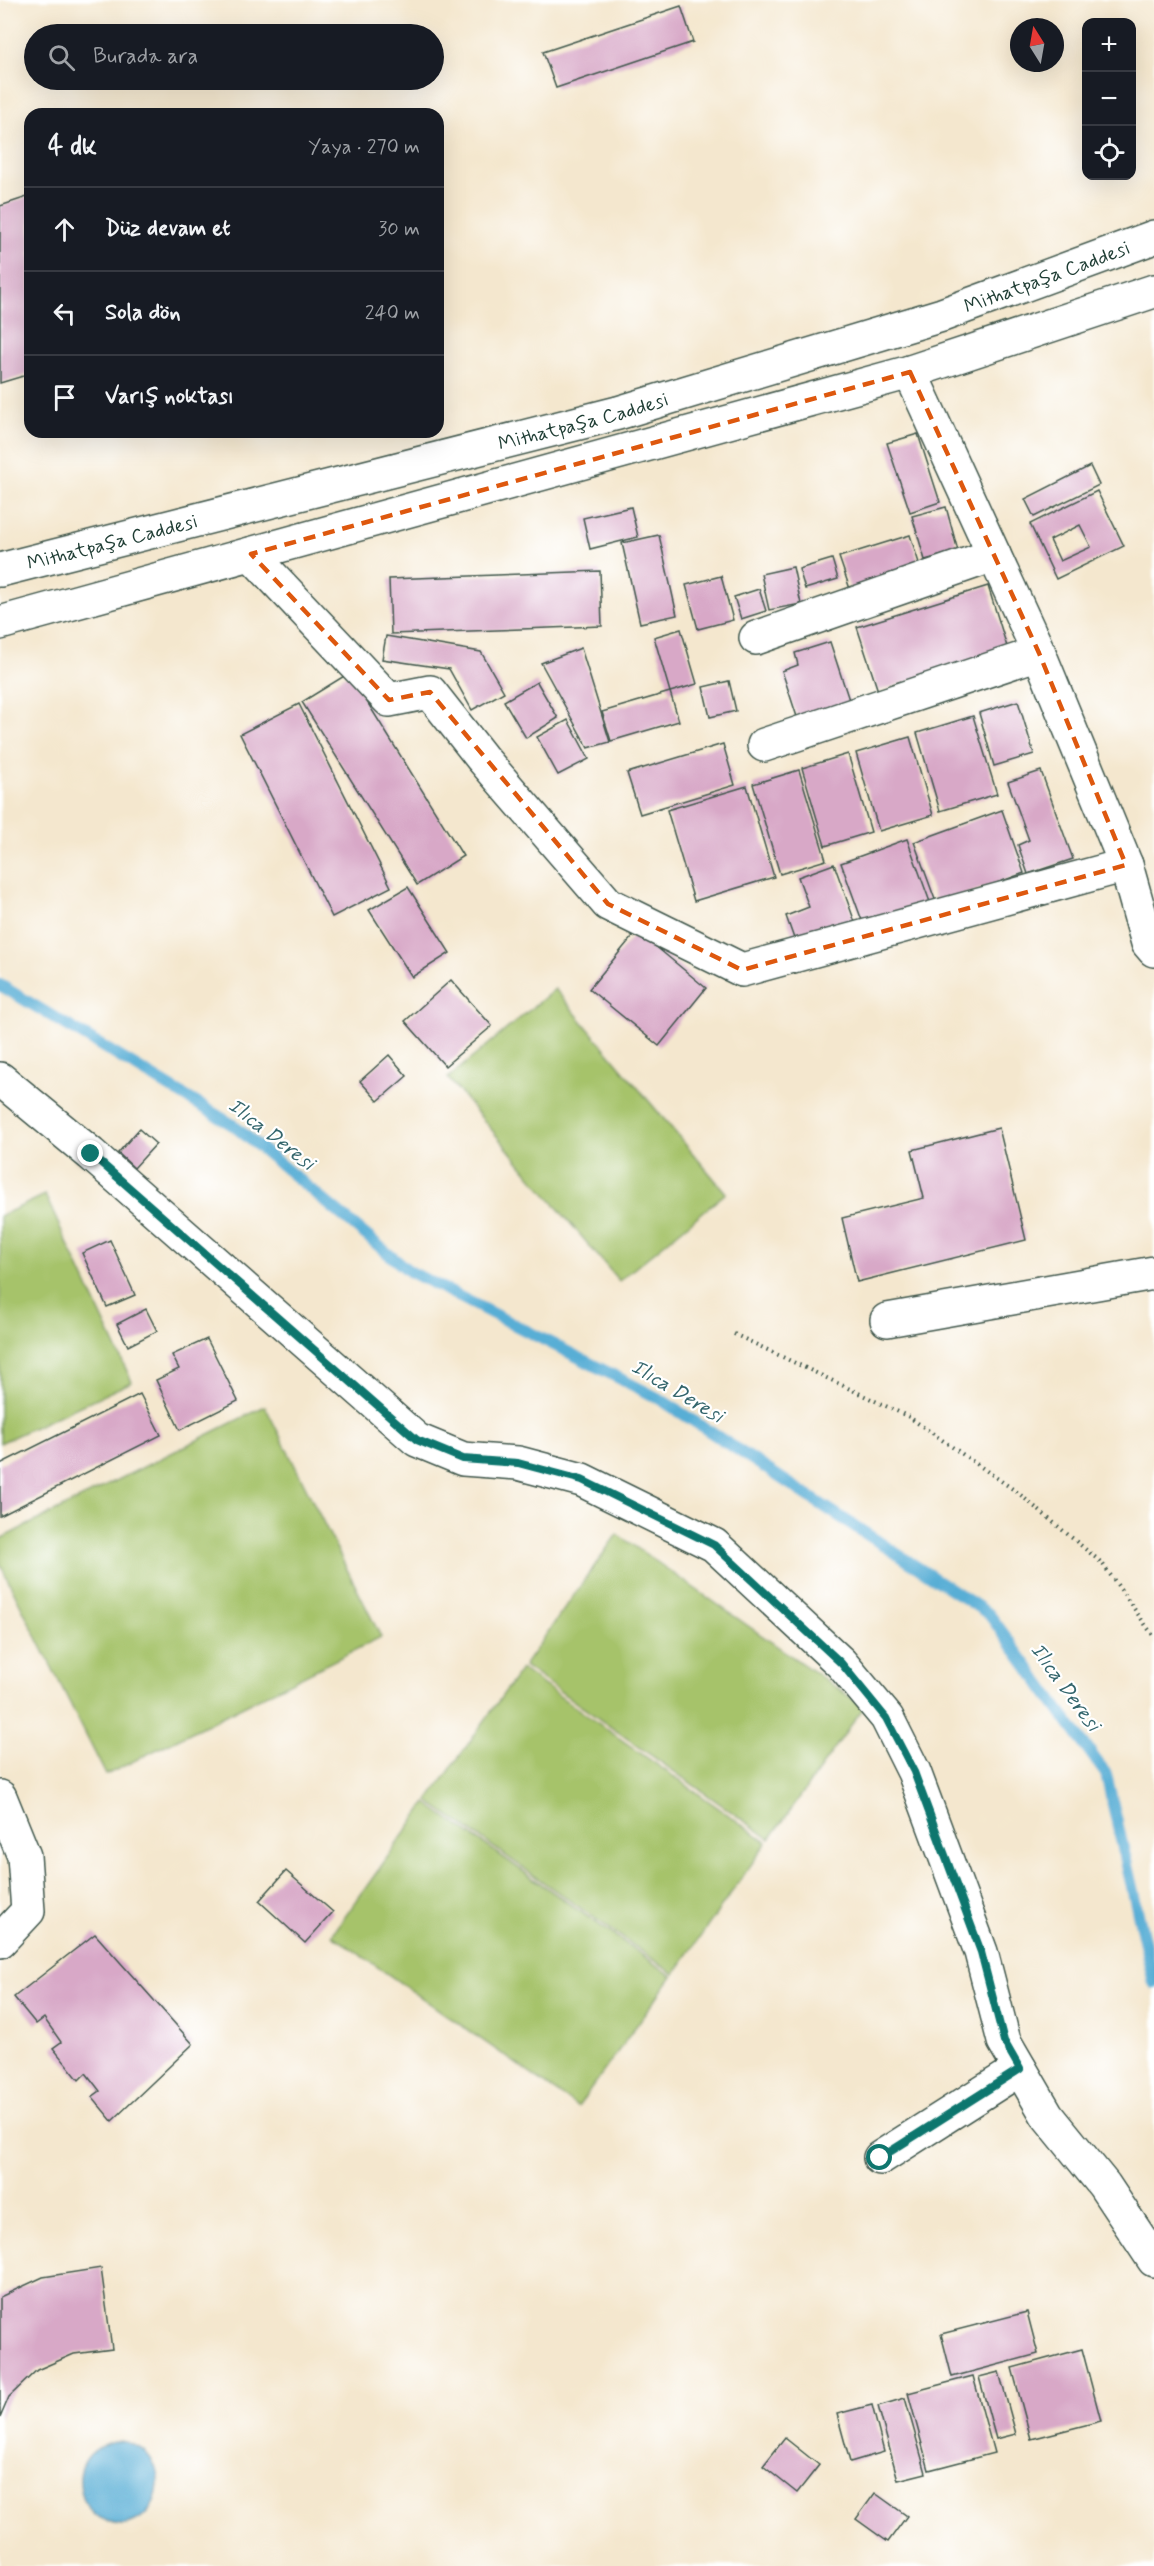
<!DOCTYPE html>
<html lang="tr">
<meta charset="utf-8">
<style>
body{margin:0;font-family:Mynerve,sans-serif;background:#242831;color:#f1f3f6}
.controls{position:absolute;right:18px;top:18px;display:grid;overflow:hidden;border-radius:12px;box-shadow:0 6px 24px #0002}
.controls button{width:54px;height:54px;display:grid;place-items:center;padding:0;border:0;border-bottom:2px solid #363941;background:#171b24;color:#f1f3f6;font:30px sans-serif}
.compass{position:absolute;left:1010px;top:18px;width:54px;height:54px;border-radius:50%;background:#171b24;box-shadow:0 6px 24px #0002;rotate:349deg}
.stop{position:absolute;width:18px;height:18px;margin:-14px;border:4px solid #0f766e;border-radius:50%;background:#fff}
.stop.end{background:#0f766e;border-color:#fff;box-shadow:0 2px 6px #0008}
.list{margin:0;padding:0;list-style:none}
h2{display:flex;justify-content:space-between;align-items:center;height:78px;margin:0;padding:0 24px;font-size:26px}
h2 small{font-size:20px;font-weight:400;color:#9ea1a6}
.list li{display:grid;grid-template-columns:39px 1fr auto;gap:18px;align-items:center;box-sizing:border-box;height:84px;padding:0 24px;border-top:2px solid #363941}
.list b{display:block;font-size:22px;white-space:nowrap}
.list em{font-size:20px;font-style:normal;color:#9ea1a6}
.icon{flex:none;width:33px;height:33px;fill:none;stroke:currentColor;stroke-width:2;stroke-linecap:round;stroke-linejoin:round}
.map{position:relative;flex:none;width:1154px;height:2566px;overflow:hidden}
.search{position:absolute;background:#171b24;box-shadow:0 6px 24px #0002;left:24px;top:24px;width:420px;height:66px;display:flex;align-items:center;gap:15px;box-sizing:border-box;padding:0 21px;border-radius:33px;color:#9ea1a6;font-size:22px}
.panel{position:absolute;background:#171b24;box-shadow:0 6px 24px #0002;left:24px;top:108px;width:420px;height:330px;border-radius:18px}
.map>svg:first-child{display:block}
.green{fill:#a6c36a;stroke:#62804f;stroke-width:1.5}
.water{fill:#59aed5;stroke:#3c7684;stroke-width:1.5}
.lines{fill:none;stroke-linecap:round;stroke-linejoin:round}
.stream{stroke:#59aed5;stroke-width:12}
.building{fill:#d8a8c7;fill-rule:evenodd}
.street-casing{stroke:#3f564b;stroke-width:36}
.primary-casing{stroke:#3f564b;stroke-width:36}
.path{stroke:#3f564b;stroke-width:4;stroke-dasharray:1.5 4.5;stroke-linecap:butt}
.street{stroke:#fff;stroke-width:33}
.primary{stroke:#fff;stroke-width:33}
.route{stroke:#0f766e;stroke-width:8}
.marked{fill:none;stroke:#de580e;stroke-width:4.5;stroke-dasharray:12 8;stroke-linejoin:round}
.labels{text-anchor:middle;stroke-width:4.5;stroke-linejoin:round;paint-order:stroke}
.street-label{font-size:20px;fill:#1f3d34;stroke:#fff}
.water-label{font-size:21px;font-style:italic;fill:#33656c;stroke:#fff}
</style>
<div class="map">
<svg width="1154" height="2566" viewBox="0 0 1154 2566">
<rect width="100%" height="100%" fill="#fff"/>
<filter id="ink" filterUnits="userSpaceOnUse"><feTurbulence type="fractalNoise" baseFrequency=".0167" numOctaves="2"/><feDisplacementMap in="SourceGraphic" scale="12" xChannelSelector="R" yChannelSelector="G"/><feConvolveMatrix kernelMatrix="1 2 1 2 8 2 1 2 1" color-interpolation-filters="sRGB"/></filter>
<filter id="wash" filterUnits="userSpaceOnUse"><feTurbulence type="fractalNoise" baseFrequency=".008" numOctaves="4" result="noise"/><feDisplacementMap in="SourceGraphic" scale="24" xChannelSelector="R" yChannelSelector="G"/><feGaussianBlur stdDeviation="1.35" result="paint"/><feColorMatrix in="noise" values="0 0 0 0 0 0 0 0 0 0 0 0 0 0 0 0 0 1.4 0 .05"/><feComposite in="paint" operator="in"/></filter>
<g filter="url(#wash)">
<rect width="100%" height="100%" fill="#f4e7ce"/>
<g class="green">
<path d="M555 989 726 1193 619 1281 448 1078Z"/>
<path d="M45 1195 132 1382 0 1443V1216Z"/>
<path d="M265 1406 381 1637 106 1775 0 1564V1539Z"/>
<path d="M617 1534 864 1707 770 1839 524 1666Z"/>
<path d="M521 1669 767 1842 674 1974 428 1801Z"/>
<path d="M426 1803 672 1976 578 2107 332 1935Z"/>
</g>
<path class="water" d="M121 2441C184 2453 158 2541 107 2521 97 2517 91 2513 86 2504 70 2471 87 2445 121 2441Z"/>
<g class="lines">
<path class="stream" d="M0 985 233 1125 409 1271 660 1399 989 1614 1106 1774 1154 1983"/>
</g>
<g id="blocks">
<g class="building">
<path d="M681 6 693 42 556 88 543 52Z"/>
<path d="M30 196V374L0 383V206Z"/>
<path d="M918 434 940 502 910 512 887 443Z"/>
<path d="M1090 466 1099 485 1034 517 1025 499Z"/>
<path d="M1097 491 1124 546 1056 579 1030 524ZM1080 525 1091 547 1060 561 1050 540Z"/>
<path d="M631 507 638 537 590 549 583 518Z"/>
<path d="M946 507 958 551 925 560 912 516Z"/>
<path d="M659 535 677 615 640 623 622 543Z"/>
<path d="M910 535 920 566 850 589 839 557Z"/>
<path d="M832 559 838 579 805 589 799 569Z"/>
<path d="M793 567 801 604 769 610 761 574Z"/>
<path d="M600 571 602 626 391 634 389 579Z"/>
<path d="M721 576 733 620 698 629 686 585Z"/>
<path d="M988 586 1008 650 878 691 857 627Z"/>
<path d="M759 589 766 611 741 619 734 597Z"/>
<path d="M681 629 697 684 670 692 654 637Z"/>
<path d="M386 636 481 652 504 692 472 710 449 669 382 659Z"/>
<path d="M830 642 852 709 800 726 782 671 798 665 795 653Z"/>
<path d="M581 648 610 742 588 748 541 663Z"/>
<path d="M349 673 463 856 417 885 302 702Z"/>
<path d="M729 681 736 711 710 717 703 687Z"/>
<path d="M537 682 558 718 526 738 504 701Z"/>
<path d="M670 692 679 721 611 741 602 712Z"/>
<path d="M1018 701 1034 754 994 766 979 713Z"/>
<path d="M299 704 391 887 332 917 240 734Z"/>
<path d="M973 716 997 794 940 811 917 733Z"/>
<path d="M568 720 589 759 558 775 537 737Z"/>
<path d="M910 737 933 815 879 831 856 753Z"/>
<path d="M723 744 735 785 640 814 627 773Z"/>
<path d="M848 754 871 832 825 846 802 768Z"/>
<path d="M799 770 826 860 780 874 753 784Z"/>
<path d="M1041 771 1073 859 1028 874 1018 845 1029 840 1008 782Z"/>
<path d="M747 786 774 877 694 901 667 810Z"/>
<path d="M1002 810 1024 873 937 905 914 842Z"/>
<path d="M907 839 930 902 864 926 841 863Z"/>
<path d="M834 864 856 925 797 947 786 916 809 907 798 877Z"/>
<path d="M408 887 450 953 412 977 369 910Z"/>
<path d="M637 931 706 988 659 1046 589 989Z"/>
<path d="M451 980 492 1026 445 1066 405 1021Z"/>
<path d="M389 1055 407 1076 378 1101 360 1081Z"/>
<path d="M999 1128 1026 1240 857 1282 842 1218 924 1198 912 1150Z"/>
<path d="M139 1129 156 1144 134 1168 118 1153Z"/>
<path d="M110 1240 135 1295 107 1307 82 1253Z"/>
<path d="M146 1309 157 1331 128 1346 117 1324Z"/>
<path d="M207 1339 238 1401 180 1430 156 1380 179 1369 172 1355Z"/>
<path d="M140 1394 161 1435 0 1516V1464Z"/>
<path d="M286 1871 333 1912 305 1943 259 1901Z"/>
<path d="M95 1934 193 2044 112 2121 92 2097 100 2091 86 2073 79 2080 53 2048 61 2042 44 2018 36 2024 14 1997Z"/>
<path d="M101 2268 112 2349 74 2354 37 2370 9 2397 0 2418V2297L43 2277Z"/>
<path d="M1027 2312 1038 2354 952 2377 941 2334Z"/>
<path d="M1082 2349 1101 2421 1031 2439 1012 2368Z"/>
<path d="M999 2372 1016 2434 996 2439 979 2377Z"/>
<path d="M973 2376 994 2453 929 2470 908 2393Z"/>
<path d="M905 2398 926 2473 898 2480 878 2406Z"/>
<path d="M872 2405 884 2452 850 2462 837 2414Z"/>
<path d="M785 2438 819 2465 797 2493 763 2466Z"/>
<path d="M875 2493 907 2516 888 2542 856 2519Z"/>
</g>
</g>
</g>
<g filter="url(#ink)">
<use href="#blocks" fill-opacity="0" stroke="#3f564b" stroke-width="1.5"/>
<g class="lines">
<g class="street-casing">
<g id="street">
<path d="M251 554 389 700 430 692 482 758 608 904 742 970 1126 865 1039 653 910 372"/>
<path d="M756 638 994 555"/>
<path d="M764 745 1039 653"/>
<path d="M1126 865 1148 943 1154 950"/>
<path d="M0 1079 91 1154 417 1440 463 1459 518 1463 582 1480 714 1545 841 1663 887 1718 914 1772 981 1952 1004 2041 1047 2115 1104 2185 1154 2260"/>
<path d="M887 1320 1154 1273"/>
<path d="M0 1797 24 1856 28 1911 0 1941"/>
<path d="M880 2158 1020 2069"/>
</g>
</g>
<g class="primary-casing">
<g id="primary">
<path id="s1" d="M0 570 618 413 942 315 1154 237"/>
<path d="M0 623 910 372 1154 291"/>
</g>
</g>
<path class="path" d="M734 1334 909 1417 1017 1492 1102 1563 1154 1637"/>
<use href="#street" class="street"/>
<use href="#primary" class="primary"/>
</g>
</g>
<g class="lines" filter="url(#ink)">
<path class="route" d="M91 1154 417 1440 463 1459 518 1463 582 1480 714 1545 841 1663 886 1718 914 1772 981 1952 1004 2041 1020 2069 880 2158"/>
</g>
<path class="marked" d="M910 372 1039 653 1126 865 742 970 608 904 430 692 389 700 251 554Z"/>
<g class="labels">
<g class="street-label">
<text dy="7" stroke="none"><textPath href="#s1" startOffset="1088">Mithatpaşa Caddesi</textPath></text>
<text dy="7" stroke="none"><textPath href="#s1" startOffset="602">Mithatpaşa Caddesi</textPath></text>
<text dy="7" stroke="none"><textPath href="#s1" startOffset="116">Mithatpaşa Caddesi</textPath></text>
</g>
<g class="water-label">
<text transform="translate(272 1134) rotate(38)" y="7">Ilıca Deresi</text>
<text transform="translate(678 1391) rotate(31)" y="7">Ilıca Deresi</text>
<text transform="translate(1066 1687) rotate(54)" y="7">Ilıca Deresi</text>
</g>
</g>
</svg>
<div class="controls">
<button>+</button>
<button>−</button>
<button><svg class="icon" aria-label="locate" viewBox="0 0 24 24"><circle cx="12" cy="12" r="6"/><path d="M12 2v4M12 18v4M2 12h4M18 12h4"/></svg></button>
</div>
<svg class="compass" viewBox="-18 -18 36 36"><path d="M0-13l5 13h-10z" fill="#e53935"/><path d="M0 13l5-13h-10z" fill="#9ea1a6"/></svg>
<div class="stop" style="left:880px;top:2158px"></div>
<div class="stop end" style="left:91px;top:1154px"></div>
<div class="search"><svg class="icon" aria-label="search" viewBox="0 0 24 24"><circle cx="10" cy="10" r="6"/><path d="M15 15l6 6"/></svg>Burada ara</div>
<section class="panel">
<h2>4 dk<small>Yaya · 270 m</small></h2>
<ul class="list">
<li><svg class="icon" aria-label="ahead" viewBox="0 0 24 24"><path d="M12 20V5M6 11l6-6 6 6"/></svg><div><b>Düz devam et</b></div><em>30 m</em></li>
<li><svg class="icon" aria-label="left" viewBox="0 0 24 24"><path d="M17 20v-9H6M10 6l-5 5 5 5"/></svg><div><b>Sola dön</b></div><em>240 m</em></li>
<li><svg class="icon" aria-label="arrive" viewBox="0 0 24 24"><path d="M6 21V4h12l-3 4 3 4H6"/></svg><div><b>Varış noktası</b></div></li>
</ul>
</section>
</div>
